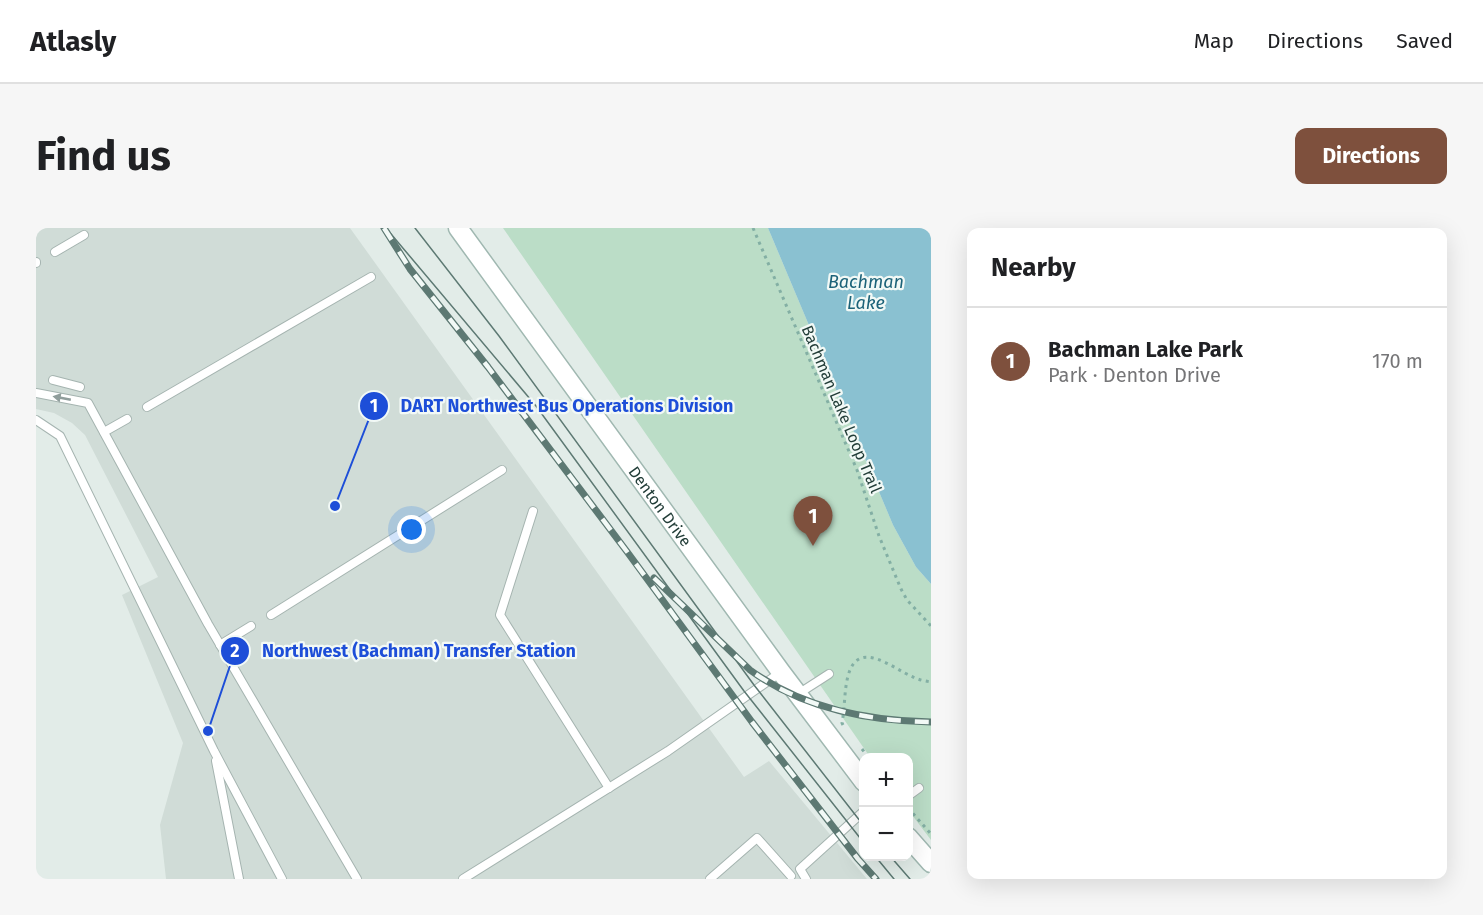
<!DOCTYPE html>
<meta charset="utf-8">
<style>
body{margin:0;font-family:"Fira Sans",sans-serif;background:#f6f6f6;color:#202124}
.controls{position:absolute;right:18px;bottom:18px;display:grid;overflow:hidden;border-radius:12px;box-shadow:0 6px 24px #0002}
.controls button{width:54px;height:54px;display:grid;place-items:center;padding:0;border:0;border-bottom:2px solid #e0e0e0;background:#fff;color:#202124;font:30px sans-serif}
.you{position:absolute;left:376px;top:302px;width:21px;height:21px;margin:-15px;border:4px solid #fff;border-radius:50%;background:#1a73e8;box-shadow:0 0 0 9px #1a73e833}
.badge{display:grid;place-items:center;width:39px;height:39px;border-radius:50%;background:#7e503d;color:#fff;font-size:20px;font-weight:700}
.pin{position:absolute;translate:-50% -50px;filter:drop-shadow(0 2px 3px #0008)}
.pin::after{content:'';position:absolute;top:32px;width:21px;height:18px;background:inherit;clip-path:polygon(0 0,100% 0,50% 100%)}
.list{margin:0;padding:0;list-style:none}
h2{display:flex;justify-content:space-between;align-items:center;height:78px;margin:0;padding:0 24px;font-size:26px}
h2 small{font-size:20px;font-weight:400;color:#757577}
.list li{display:grid;grid-template-columns:39px 1fr auto;gap:18px;align-items:center;box-sizing:border-box;height:108px;padding:0 24px;border-top:2px solid #e0e0e0}
.list b{display:block;font-size:22px;white-space:nowrap}
.list p{margin:0;font-size:20px;white-space:nowrap;color:#757577}
.list em{font-size:20px;font-style:normal;color:#757577}
.map{position:relative;flex:none;width:895px;height:651px;overflow:hidden;border-radius:12px}
header{display:flex;align-items:center;gap:36px;box-sizing:border-box;height:84px;padding:0 30px;background:#fff;border-bottom:2px solid #e0e0e0}
header strong{font-size:28px}
nav{display:flex;gap:33px;margin-inline-start:auto;font-size:21px}
.intro{display:flex;align-items:center;justify-content:space-between;box-sizing:border-box;height:144px;padding:0 36px}
h1{margin:0;font-size:42px}
.button{padding:15px 27px;border-radius:12px;background:#7e503d;color:#fff;font-size:21px;font-weight:700}
main{display:flex;gap:36px;padding:0 36px}
aside{flex:1;background:#fff;border-radius:12px;box-shadow:0 6px 24px #0002}
.map>svg:first-child{display:block}
.built{fill:#d0dcd7}
.green{fill:#bbddc7}
.water{fill:#8ac1d1}
.lines{fill:none;stroke-linecap:round;stroke-linejoin:round}
.service-casing{stroke:#a5b4b0;stroke-width:10}
.secondary-casing{stroke:#a0b8b1;stroke-width:21}
.path{stroke:#83afa4;stroke-width:3;stroke-dasharray:3 4.5;stroke-linecap:butt}
.service{stroke:#fff;stroke-width:8}
.secondary{stroke:#fff;stroke-width:18}
.tram{stroke:#5d7973;stroke-width:1.5}
.rail-casing{stroke:#5d7973;stroke-width:7}
.rail{stroke:#f2f9f6;stroke-width:4.5;stroke-dasharray:14;stroke-linecap:butt}
.oneway{fill:#909e9c}
.labels{text-anchor:middle;stroke-width:4.5;stroke-linejoin:round;paint-order:stroke}
.street-label{font-size:16px;fill:#223d38;stroke:#f2f9f6}
.water-label{font-size:18px;font-style:italic;fill:#1c6379;stroke:#f2f9f6}
.leader{fill:none;stroke:#1d4ed8;stroke-width:2}
.callout-dot{fill:#1d4ed8;stroke:#f2f9f6;stroke-width:2}
.mark-label{font-size:18px;text-anchor:middle;font-weight:bold;fill:#fff}
.callout-label{font-size:18px;text-anchor:middle;font-weight:bold;fill:#1d4ed8;stroke:#f2f9f6;stroke-width:4.5;stroke-linejoin:round;paint-order:stroke}
</style>
<header>
<strong>Atlasly</strong>
<nav><a>Map</a><a>Directions</a><a>Saved</a></nav>
</header>
<div class="intro"><h1>Find us</h1><a class="button">Directions</a></div>
<main>
<div class="map">
<svg width="895" height="651" viewBox="0 0 895 651">
<rect width="100%" height="100%" fill="#e2ece8"/>
<path class="built" d="M0 0H314L708 549 733 533 831 651H130L124 597 147 515 86 367 122 349 49 207 36 195 18 185 0 181Z"/>
<path class="green" d="M467 0H732L857 297 880 339 895 356V612L873 583 872 530 834 529Z"/>
<path class="water" d="M732 0H895V356L880 339 857 297Z"/>
<g class="lines">
<g class="service-casing">
<g id="service">
<path d="M19 24 48 7"/>
<path d="M0 35V34"/>
<path d="M17 152 44 159"/>
<path d="M0 165 52 175 172 396 321 651"/>
<path d="M111 179 335 49"/>
<path d="M0 192 24 208 178 523 246 651"/>
<path d="M68 204 91 191"/>
<path d="M497 283 464 387 573 560"/>
<path d="M235 387 466 242"/>
<path d="M184 417 215 398"/>
<path d="M762 466 793 446"/>
<path d="M180 533 203 651"/>
<path d="M872 568 883 560"/>
<path d="M427 651 632 523 745 444"/>
<path d="M674 651 721 610 755 648"/>
<path d="M770 651 764 641 828 583"/>
</g>
</g>
<g class="secondary-casing">
<g id="secondary">
<path id="s1" d="M422 0 745 444 828 554"/>
<path d="M872 609 895 635"/>
</g>
</g>
<g class="path">
<path d="M717 0 821 242 843 308 865 361 871 372 895 398"/>
<path d="M807 497 806 495C809 480 808 463 812 448 822 410 856 440 877 449 883 452 889 453 895 454"/>
<path d="M826 521 833 530"/>
<path d="M872 580 895 606"/>
</g>
<use href="#service" class="service"/>
<use href="#secondary" class="secondary"/>
<g class="tram">
<path d="M350 0 500 178 708 463 828 615"/>
<path d="M379 0 463 108 718 457 828 598"/>
<path d="M839 628 858 651"/>
<path d="M854 628 874 651"/>
</g>
<g class="rail-casing">
<g id="rail">
<path d="M348 0 374 41 452 139 592 325 716 494 822 631 840 651"/>
<path d="M618 350 714 442C766 480 832 493 895 494"/>
</g>
</g>
<use href="#rail" class="rail"/>
</g>
<defs><path id="oneway-solid" d="M-6-.8H1V-3.2L6.5 0L1 3.2V.8H-6Z" transform="scale(1.5)"/></defs>
<use class="oneway" href="#oneway-solid" transform="translate(26 170) rotate(-169)"/>
<g class="labels">
<g class="street-label">
<text transform="translate(806 181) rotate(67)" y="6">Bachman Lake Loop Trail</text>
<text dy="6" stroke="none"><textPath href="#s1" startOffset="344">Denton Drive</textPath></text>
</g>
<g class="water-label">
<text x="830" y="60">Bachman<tspan x="830" dy="21">Lake</tspan></text>
</g>
</g>
<path class="leader" d="M299 278L338 178M172 503L199 423"/>
<g class="callout-dot">
<circle cx="299" cy="278" r="6"/>
<circle cx="172" cy="503" r="6"/>
<circle cx="338" cy="178" r="15"/>
<circle cx="199" cy="423" r="15"/>
</g>
<g class="mark-label">
<text x="338" y="184">1</text>
<text x="199" y="429">2</text>
</g>
<g class="callout-label">
<text x="531" y="184">DART Northwest Bus Operations Division</text>
<text x="383" y="429">Northwest (Bachman) Transfer Station</text>
</g>
</svg>
<div class="controls">
<button>+</button>
<button>−</button>
</div>
<div class="you"></div>
<div class="pin badge" style="left:777px;top:318px">1</div>
</div>
<aside>
<h2>Nearby<small></small></h2>
<ul class="list">
<li><span class="badge">1</span><div><b>Bachman Lake Park</b><p>Park · Denton Drive</p></div><em>170 m</em></li>
</ul>
</aside>
</main>
